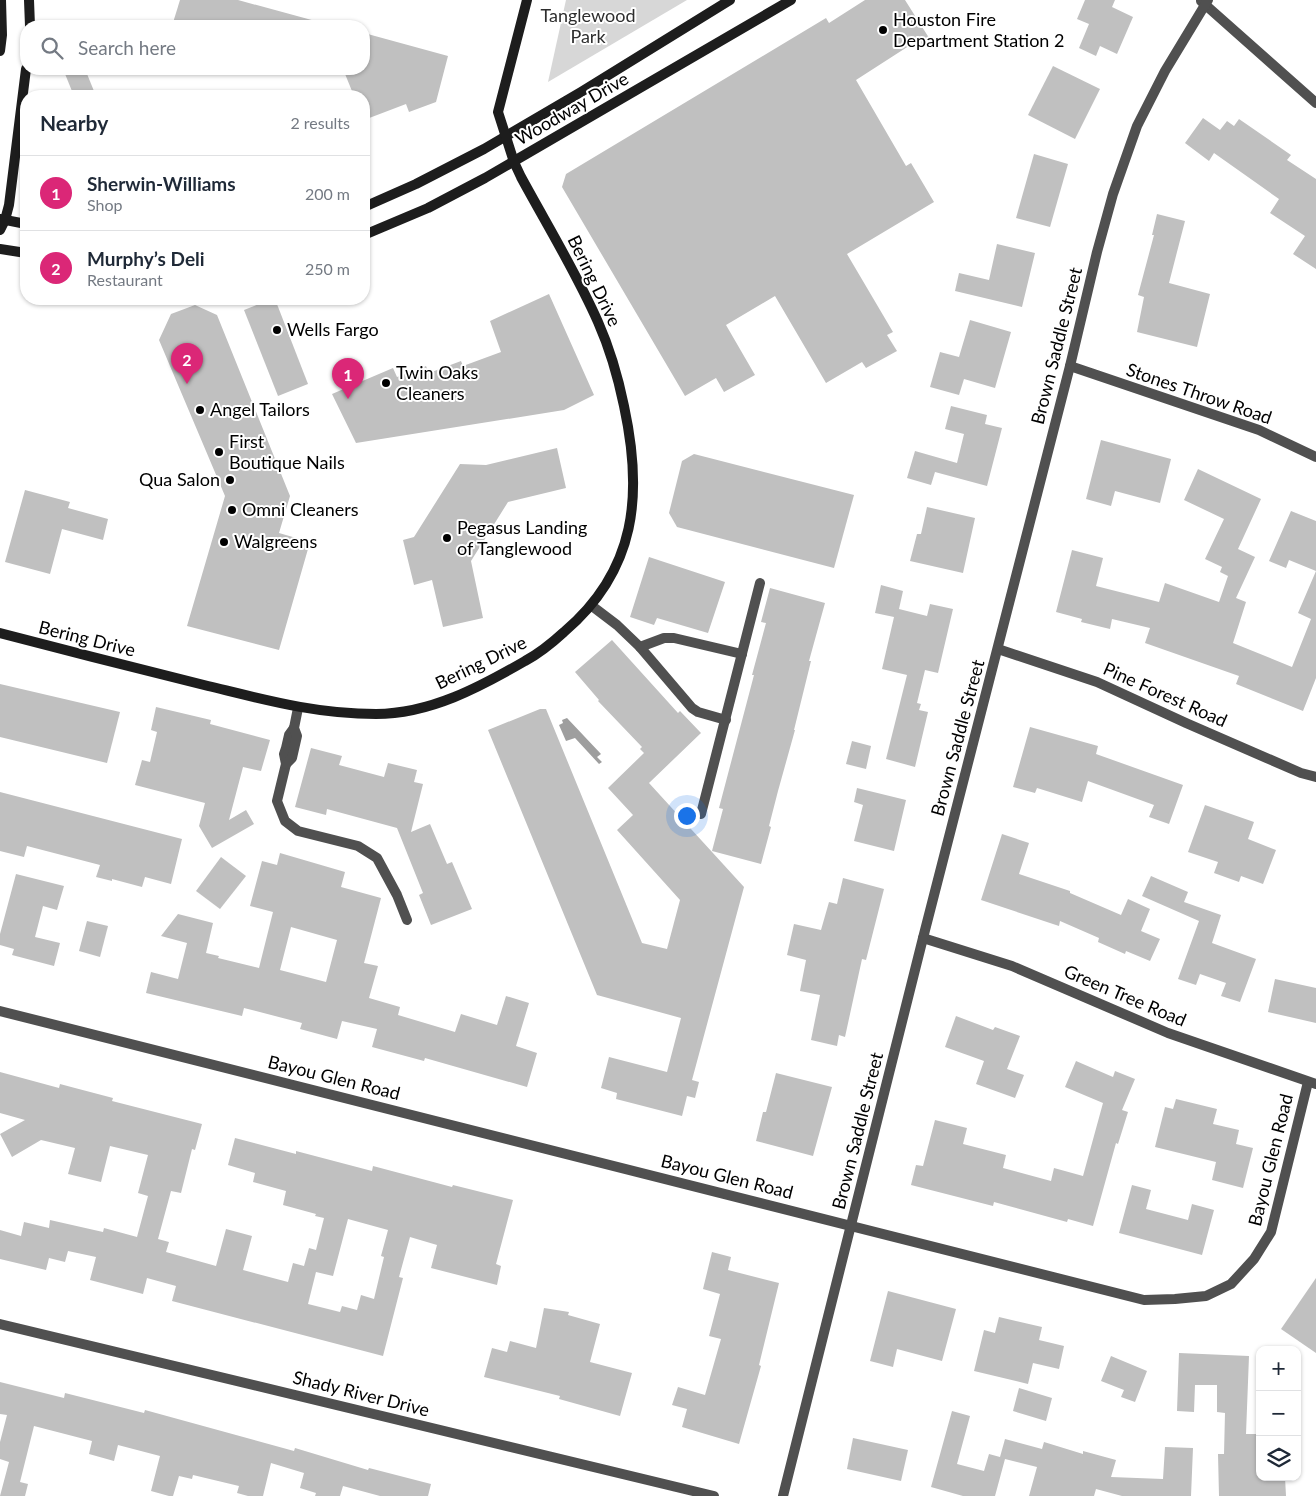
<!DOCTYPE html>
<meta charset="utf-8">
<style>
body{margin:0;font-family:Lato,sans-serif;background:#f2f2f3;color:#1f2937}
.controls{position:absolute;right:15px;bottom:15px;display:grid;overflow:hidden;border-radius:10px;box-shadow:0 1px 4px #0004}
.controls button{width:45px;height:45px;display:grid;place-items:center;padding:0;border:0;border-bottom:1px solid #e0e1e3;background:#fff;color:#1f2937;font:25px sans-serif}
.you{position:absolute;left:686px;top:815px;width:18px;height:18px;margin:-12px;border:4px solid #fff;border-radius:50%;background:#1a73e8;box-shadow:0 0 0 8px #1a73e833}
.badge{display:grid;place-items:center;width:32px;height:32px;border-radius:50%;background:#db2777;color:#fff;font-size:16px;font-weight:700}
.pin{position:absolute;translate:-50% -41px;filter:drop-shadow(0 1px 2px #0008)}
.pin::after{content:'';position:absolute;top:26px;width:18px;height:15px;background:inherit;clip-path:polygon(0 0,100% 0,50% 100%)}
.list{margin:0;padding:0;list-style:none}
h2{display:flex;justify-content:space-between;align-items:center;height:65px;margin:0;padding:0 20px;font-size:21px}
h2 small{font-size:16px;font-weight:400;color:#747a83}
.list li{display:grid;grid-template-columns:32px 1fr auto;gap:15px;align-items:center;box-sizing:border-box;height:75px;padding:0 20px;border-top:1px solid #e0e1e3}
.list b{display:block;font-size:19px;white-space:nowrap}
.list p{margin:0;font-size:16px;white-space:nowrap;color:#747a83}
.list em{font-size:16px;font-style:normal;color:#747a83}
.icon{flex:none;width:28px;height:28px;fill:none;stroke:currentColor;stroke-width:2;stroke-linecap:round;stroke-linejoin:round}
.map{position:relative;flex:none;width:1316px;height:1496px;overflow:hidden}
.search{position:absolute;background:#fff;box-shadow:0 1px 4px #0004;left:20px;top:20px;width:350px;height:55px;display:flex;align-items:center;gap:12px;box-sizing:border-box;padding:0 18px;border-radius:20px;color:#747a83;font-size:19px}
.panel{position:absolute;background:#fff;box-shadow:0 1px 4px #0004;left:20px;top:90px;width:350px;height:215px;border-radius:20px}
.map>svg:first-child{display:block}
.green{fill:#d7d7d7}
.water{fill:#9e9e9e}
.building{fill:#c0c0c0;fill-rule:evenodd}
.lines{fill:none;stroke-linecap:round;stroke-linejoin:round}
.street{stroke:#505050;stroke-width:10}
.secondary{stroke:#1d1d1d;stroke-width:10}
.poi-dot{fill:#000;stroke:#fff;stroke-width:2}
.labels{text-anchor:middle;stroke-width:4;stroke-linejoin:round;paint-order:stroke}
.park-label{font-size:18px;fill:#2e2e2e;stroke:#fff}
.poi-label{font-size:18px;fill:#000;stroke:#fff;text-anchor:start}
.street-label{font-size:18px;fill:#000;stroke:#fff}
</style>
<div class="map">
<svg width="1316" height="1496" viewBox="0 0 1316 1496">
<rect width="100%" height="100%" fill="#fff"/>
<path class="green" d="M566 0H687L548 82Z"/>
<path class="water" d="M567 718 601 754 597 757 602 762 599 764 575 738 566 741 559 725 563 723 562 720Z"/>
<g class="building">
<path d="M180 0H238L319 22 318 26H172Z"/>
<path d="M865 0H905L931 41 920 49 915 42 856 80 906 166 911 163 934 202 847 254 893 332 887 335 897 351 866 368 862 362 826 383 775 296 726 325 755 375 724 392 716 378 685 396 562 187 566 174 826 18 829 23Z"/>
<path d="M1085 0H1115L1112 7 1133 17 1117 54 1100 46 1096 56 1079 48 1089 24 1077 19Z"/>
<path d="M364 33 448 56 436 102 409 112 406 104 364 120V96H354L343 69H364Z"/>
<path d="M1053 66 1100 89 1075 139 1028 115Z"/>
<path d="M63 69H85L96 96H74Z"/>
<path d="M1203 118 1220 130 1227 121 1234 126 1239 119 1291 155 1287 160 1316 179V269L1293 254 1305 236 1270 213 1279 199 1214 153 1209 161 1185 143Z"/>
<path d="M1034 154 1068 164 1050 227 1016 218Z"/>
<path d="M1157 214 1185 221 1169 283 1210 294 1197 347 1137 332 1144 297 1138 295 1154 235H1152Z"/>
<path d="M997 244 1035 253 1022 307 955 291 959 273 989 280Z"/>
<path d="M549 294 594 395 564 410 356 443 332 394 393 368 397 377 426 366 429 373 461 361 463 366 501 352 490 321Z"/>
<path d="M272 299H275L308 384 278 396 244 310Z"/>
<path d="M195 305 217 315 290 496 279 533 310 542 279 650 187 626 225 496 159 340 171 314Z"/>
<path d="M970 320 1011 332 995 388 964 379 959 395 930 387 940 352 959 357Z"/>
<path d="M951 406 987 415 985 424 1002 428 987 486 935 472 931 485 907 478 915 451 957 463 964 434 945 429Z"/>
<path d="M1101 440 1171 459 1160 503 1115 491 1111 506 1086 499Z"/>
<path d="M557 448 566 488 508 502 471 561 483 618 443 627 432 580 414 585 403 540 414 537 460 464 486 465Z"/>
<path d="M694 454 854 495 834 568 677 527 669 513 682 461Z"/>
<path d="M1198 469 1261 499 1238 549 1255 557 1236 598 1246 602 1233 643 1292 667 1311 619 1298 613 1316 571 1289 560 1286 568 1269 561 1291 511 1316 521V678L1303 711 1236 684 1239 676 1145 643 1150 628 1112 619 1110 629 1081 622 1082 619 1056 612 1072 550 1103 558 1096 586 1159 602 1165 583 1219 602 1228 576 1220 572 1222 567 1205 559 1224 519 1184 500Z"/>
<path d="M25 490 70 502 68 508 108 519 103 540 62 529 50 574 5 562Z"/>
<path d="M927 507 975 518 963 573 910 561 917 534H921Z"/>
<path d="M649 557 725 582 708 633 657 618 654 625 630 617Z"/>
<path d="M881 585 903 591 899 609 927 616 930 604 953 609 938 673 925 670 917 703 921 704 919 710 928 712 915 767 886 759 907 675 882 669 894 617 875 613Z"/>
<path d="M770 588 825 603 809 661H811L794 730H795L778 791 769 826 771 827 761 864 712 851 723 809 719 808 754 675H752L766 623 761 622Z"/>
<path d="M612 640 678 713 680 711 701 733 649 783 744 887 692 1080 699 1082 695 1098 687 1096 682 1116 616 1099 617 1093 601 1088 609 1057 667 1072 681 1018 597 995 488 730 540 709H546L642 943 667 949 680 900 617 830 633 815 608 788 644 753 640 749 642 747 598 701 599 700 575 672Z"/>
<path d="M0 684 120 712 107 763 0 737Z"/>
<path d="M156 707 211 720 210 724 270 740 261 771 243 767 229 820 246 810 254 824 212 848 199 826 205 803 135 785 142 760 150 762 157 732 151 730Z"/>
<path d="M1030 727 1098 746 1096 754 1183 785 1169 824 1149 817 1154 805 1088 781 1082 802 1037 788 1035 793 1013 787Z"/>
<path d="M852 741 871 746 866 769 846 764Z"/>
<path d="M311 748 342 756 339 765 384 777 388 763 417 770 414 782 423 784 411 832 430 824 447 864 452 862 472 909 431 925 419 895 423 893 397 828 327 809 326 815 295 807Z"/>
<path d="M857 788 906 800 894 851 854 841 863 805 854 802Z"/>
<path d="M0 792 182 839 171 884 145 877 142 887 112 879V881L96 877 100 865 27 846 24 857 0 851Z"/>
<path d="M1205 805 1254 822 1248 839 1276 850 1263 884 1241 876 1239 882 1214 873 1218 862 1188 852Z"/>
<path d="M1002 834 1029 843 1019 874 1070 891V893L1121 915 1128 899 1150 909 1141 931 1160 939 1150 961 1126 951 1125 954 1098 942 1099 938 1060 921 1059 926 981 900Z"/>
<path d="M280 853 345 872 341 887 381 898 364 963 378 966 369 998 400 1007 398 1015 455 1032 461 1014 497 1025 506 996 529 1003 516 1046 537 1053 527 1087 425 1058 424 1061 372 1047 377 1029 342 1021 337 1039 300 1029 302 1023 244 1008 242 1016 146 993 151 972 178 979 187 943 161 936 178 914 213 923 206 953 219 956 218 958 259 968 273 912 250 906 262 861 277 865ZM291 927 337 940 326 982 280 970Z"/>
<path d="M221 857 246 876 220 909 196 891Z"/>
<path d="M16 874 64 886 57 910 43 906 35 937 60 943 54 966 12 955 14 949 0 945V934Z"/>
<path d="M1151 876 1188 892 1184 902 1221 915 1212 943 1256 959 1240 1002 1221 996 1226 983 1200 974 1196 985 1178 979 1199 921 1142 896Z"/>
<path d="M843 878 884 889 866 960 862 959 845 1037 839 1035 837 1046 811 1040 820 995 800 991 806 960 787 955 794 924 821 930 829 902 837 904Z"/>
<path d="M87 921 108 926 100 957 79 951Z"/>
<path d="M1275 979 1316 988V1023L1268 1012Z"/>
<path d="M956 1016 993 1030 995 1027 1020 1036 1007 1069 1024 1075 1015 1098 976 1084 984 1061 945 1047Z"/>
<path d="M1076 1061 1113 1077 1115 1071 1135 1079 1122 1110 1128 1112 1118 1144 1116 1143 1093 1226 1068 1219 1067 1222 994 1202 993 1206 911 1185 916 1165 923 1166 935 1120 967 1128 963 1144 1006 1155 1003 1168 1051 1181 1054 1168 1083 1176 1103 1103 1065 1087Z"/>
<path d="M0 1072 59 1088 60 1084 75 1088 113 1098 112 1101 202 1124 195 1150 192 1149 181 1193 171 1191 158 1239 169 1242 166 1252 216 1266 226 1229 252 1236 243 1270 288 1282 293 1263 304 1266 309 1248 316 1250 324 1218 315 1216 316 1214 283 1205 286 1191 253 1182 255 1173 228 1165 235 1138 296 1154V1151L372 1171 373 1166 452 1187 453 1185 513 1200 496 1264 501 1266 497 1285 431 1268 437 1245 410 1237 399 1277 403 1278 383 1356 172 1301 176 1286 147 1278 143 1294 90 1280 96 1257 68 1251 65 1262 49 1258 46 1270 0 1259V1230L21 1236 24 1222 49 1228 50 1220 103 1232 104 1228 137 1237 148 1196 138 1193 148 1155 110 1146 101 1182 68 1174 75 1148 41 1140 12 1157 0 1134 25 1120 0 1113ZM348 1219 388 1230 381 1256 384 1257 374 1299 361 1295 357 1310 342 1306 340 1312 308 1304 316 1272 333 1276Z"/>
<path d="M776 1073 832 1087 813 1156 756 1141 763 1112H766Z"/>
<path d="M1176 1099 1217 1109 1213 1124 1239 1130 1236 1144 1253 1148 1243 1188 1212 1180 1216 1162 1155 1147 1165 1107 1173 1109Z"/>
<path d="M1132 1185 1151 1190 1146 1209 1188 1220 1192 1204 1214 1210 1202 1255 1119 1233Z"/>
<path d="M712 1252 731 1257 728 1270 779 1283 759 1365 761 1366 739 1444 682 1427 687 1409 672 1405 678 1387 705 1395 721 1339 709 1336 720 1294 703 1289Z"/>
<path d="M1316 1278V1353L1281 1329Z"/>
<path d="M888 1291 956 1309 942 1361 897 1349 893 1367 870 1361Z"/>
<path d="M544 1308 569 1312 568 1315 600 1324 590 1362 632 1373 620 1416 559 1399 560 1396 484 1377 492 1348 507 1352 510 1341 536 1348Z"/>
<path d="M999 1317 1042 1327 1039 1340 1064 1346 1059 1369 1033 1363 1028 1384 974 1371 984 1330 995 1333Z"/>
<path d="M1179 1353 1249 1356 1246 1434H1260V1477H1285L1286 1496H1219L1218 1454H1224L1225 1413 1217 1412V1385H1195L1194 1412 1177 1411Z"/>
<path d="M1111 1356 1147 1371 1135 1402 1121 1397 1124 1390 1101 1381Z"/>
<path d="M0 1382 64 1398 65 1393 144 1413 145 1410 294 1451 295 1448 368 1470 369 1468 431 1484 428 1496H380L343 1486 340 1496H315L316 1493 300 1488 304 1473 271 1463 263 1496H248L237 1493 239 1486 193 1475 192 1479 179 1476 173 1496H169L151 1491 160 1456 118 1445 114 1461 89 1454 92 1441 34 1426 20 1482 28 1484 25 1496H0L9 1462 0 1459V1442L7 1415 0 1414Z"/>
<path d="M1019 1388 1052 1398 1046 1421 1013 1411Z"/>
<path d="M952 1411 970 1416 957 1464 984 1471 989 1454 1000 1457 1005 1439 1042 1449 1044 1442 1083 1454V1451L1116 1460 1111 1477 1163 1479 1165 1447 1193 1448 1191 1496H1122L1096 1489 1094 1496H1029L1037 1467 1005 1459 995 1496H963L931 1487Z"/>
<path d="M853 1438 908 1450 901 1481 847 1469Z"/>
</g>
<g class="lines">
<g class="street">
<path d="M1201 1 1316 103"/>
<path d="M1070 366 1259 430 1316 457"/>
<path d="M592 606 617 625 640 647 692 708 698 712 726 720"/>
<path d="M640 647 664 638H674L742 654"/>
<path d="M998 649 1097 682 1186 723 1301 773 1316 777"/>
<path d="M294 728 289 735 286 748 284 754 286 764 277 801 285 821 298 831 358 846 377 858 397 895 407 920"/>
<path d="M286 764 292 758 297 736 294 728 298 708"/>
<path d="M701 814 760 583"/>
<path d="M923 938 1012 966 1168 1033 1316 1084"/>
<path d="M0 1011 1144 1300 1175 1299 1206 1296 1231 1284 1254 1259 1271 1232 1308 1082"/>
<path d="M0 1324 714 1496"/>
<path d="M783 1496 923 938 1070 366 1097 252 1113 194 1137 126 1165 71 1208 0"/>
</g>
<g class="secondary">
<path d="M29 0 30 26"/>
<path d="M0 51 2 35 1 0"/>
<path d="M364 207 416 184 484 149 581 92 730 0"/>
<path d="M0 219 26 224"/>
<path d="M0 230 5 220 9 205 26 69"/>
<path d="M364 235 428 208 485 178 791 0"/>
<path d="M0 249 26 253"/>
<path d="M0 633C69 651 139 669 208 686 266 700 316 714 376 714 430 714 480 687 525 661 540 653 552 643 564 632 637 570 643 494 624 406 618 377 610 349 598 322 576 272 547 225 521 177L514 162 498 112 527 0"/>
</g>
</g>
<g class="poi-dot">
<circle cx="883" cy="30" r="5"/>
<circle cx="277" cy="330" r="5"/>
<circle cx="386" cy="383" r="5"/>
<circle cx="200" cy="410" r="5"/>
<circle cx="219" cy="452" r="5"/>
<circle cx="230" cy="480" r="5"/>
<circle cx="232" cy="510" r="5"/>
<circle cx="447" cy="538" r="5"/>
<circle cx="224" cy="542" r="5"/>
</g>
<g class="labels">
<g class="park-label">
<text x="588" y="22">Tanglewood<tspan x="588" dy="21">Park</tspan></text>
</g>
<g class="poi-label">
<text x="893" y="26">Houston Fire<tspan x="893" dy="21">Department Station 2</tspan></text>
<text x="287" y="336">Wells Fargo</text>
<text x="396" y="379">Twin Oaks<tspan x="396" dy="21">Cleaners</tspan></text>
<text x="210" y="416">Angel Tailors</text>
<text x="229" y="448">First<tspan x="229" dy="21">Boutique Nails</tspan></text>
<text x="220" y="486" text-anchor="end">Qua Salon</text>
<text x="242" y="516">Omni Cleaners</text>
<text x="457" y="534">Pegasus Landing<tspan x="457" dy="21">of Tanglewood</tspan></text>
<text x="234" y="548">Walgreens</text>
</g>
<g class="street-label">
<text transform="translate(572 109) rotate(-30)" y="6">Woodway Drive</text>
<text transform="translate(594 281) rotate(64)" y="6">Bering Drive</text>
<text transform="translate(1057 346) rotate(-76)" y="6">Brown Saddle Street</text>
<text transform="translate(1199 394) rotate(19)" y="6">Stones Throw Road</text>
<text transform="translate(87 639) rotate(14)" y="6">Bering Drive</text>
<text transform="translate(481 663) rotate(-26)" y="6">Bering Drive</text>
<text transform="translate(1165 695) rotate(24)" y="6">Pine Forest Road</text>
<text transform="translate(958 738) rotate(-75)" y="6">Brown Saddle Street</text>
<text transform="translate(1125 996) rotate(23)" y="6">Green Tree Road</text>
<text transform="translate(334 1078) rotate(14)" y="6">Bayou Glen Road</text>
<text transform="translate(858 1131) rotate(-76)" y="6">Brown Saddle Street</text>
<text transform="translate(1271 1160) rotate(-76)" y="6">Bayou Glen Road</text>
<text transform="translate(727 1177) rotate(14)" y="6">Bayou Glen Road</text>
<text transform="translate(361 1394) rotate(14)" y="6">Shady River Drive</text>
</g>
</g>
</svg>
<div class="controls">
<button>+</button>
<button>−</button>
<button><svg class="icon" aria-label="layers" viewBox="0 0 24 24"><path d="M12 4l9 5-9 5-9-5zM3 14l9 5 9-5"/></svg></button>
</div>
<div class="you"></div>
<div class="pin badge" style="left:348px;top:399px">1</div>
<div class="pin badge" style="left:187px;top:384px">2</div>
<div class="search"><svg class="icon" aria-label="search" viewBox="0 0 24 24"><circle cx="10" cy="10" r="6"/><path d="M15 15l6 6"/></svg>Search here</div>
<section class="panel">
<h2>Nearby<small>2 results</small></h2>
<ul class="list">
<li><span class="badge">1</span><div><b>Sherwin-Williams</b><p>Shop</p></div><em>200 m</em></li>
<li><span class="badge">2</span><div><b>Murphy’s Deli</b><p>Restaurant</p></div><em>250 m</em></li>
</ul>
</section>
</div>
